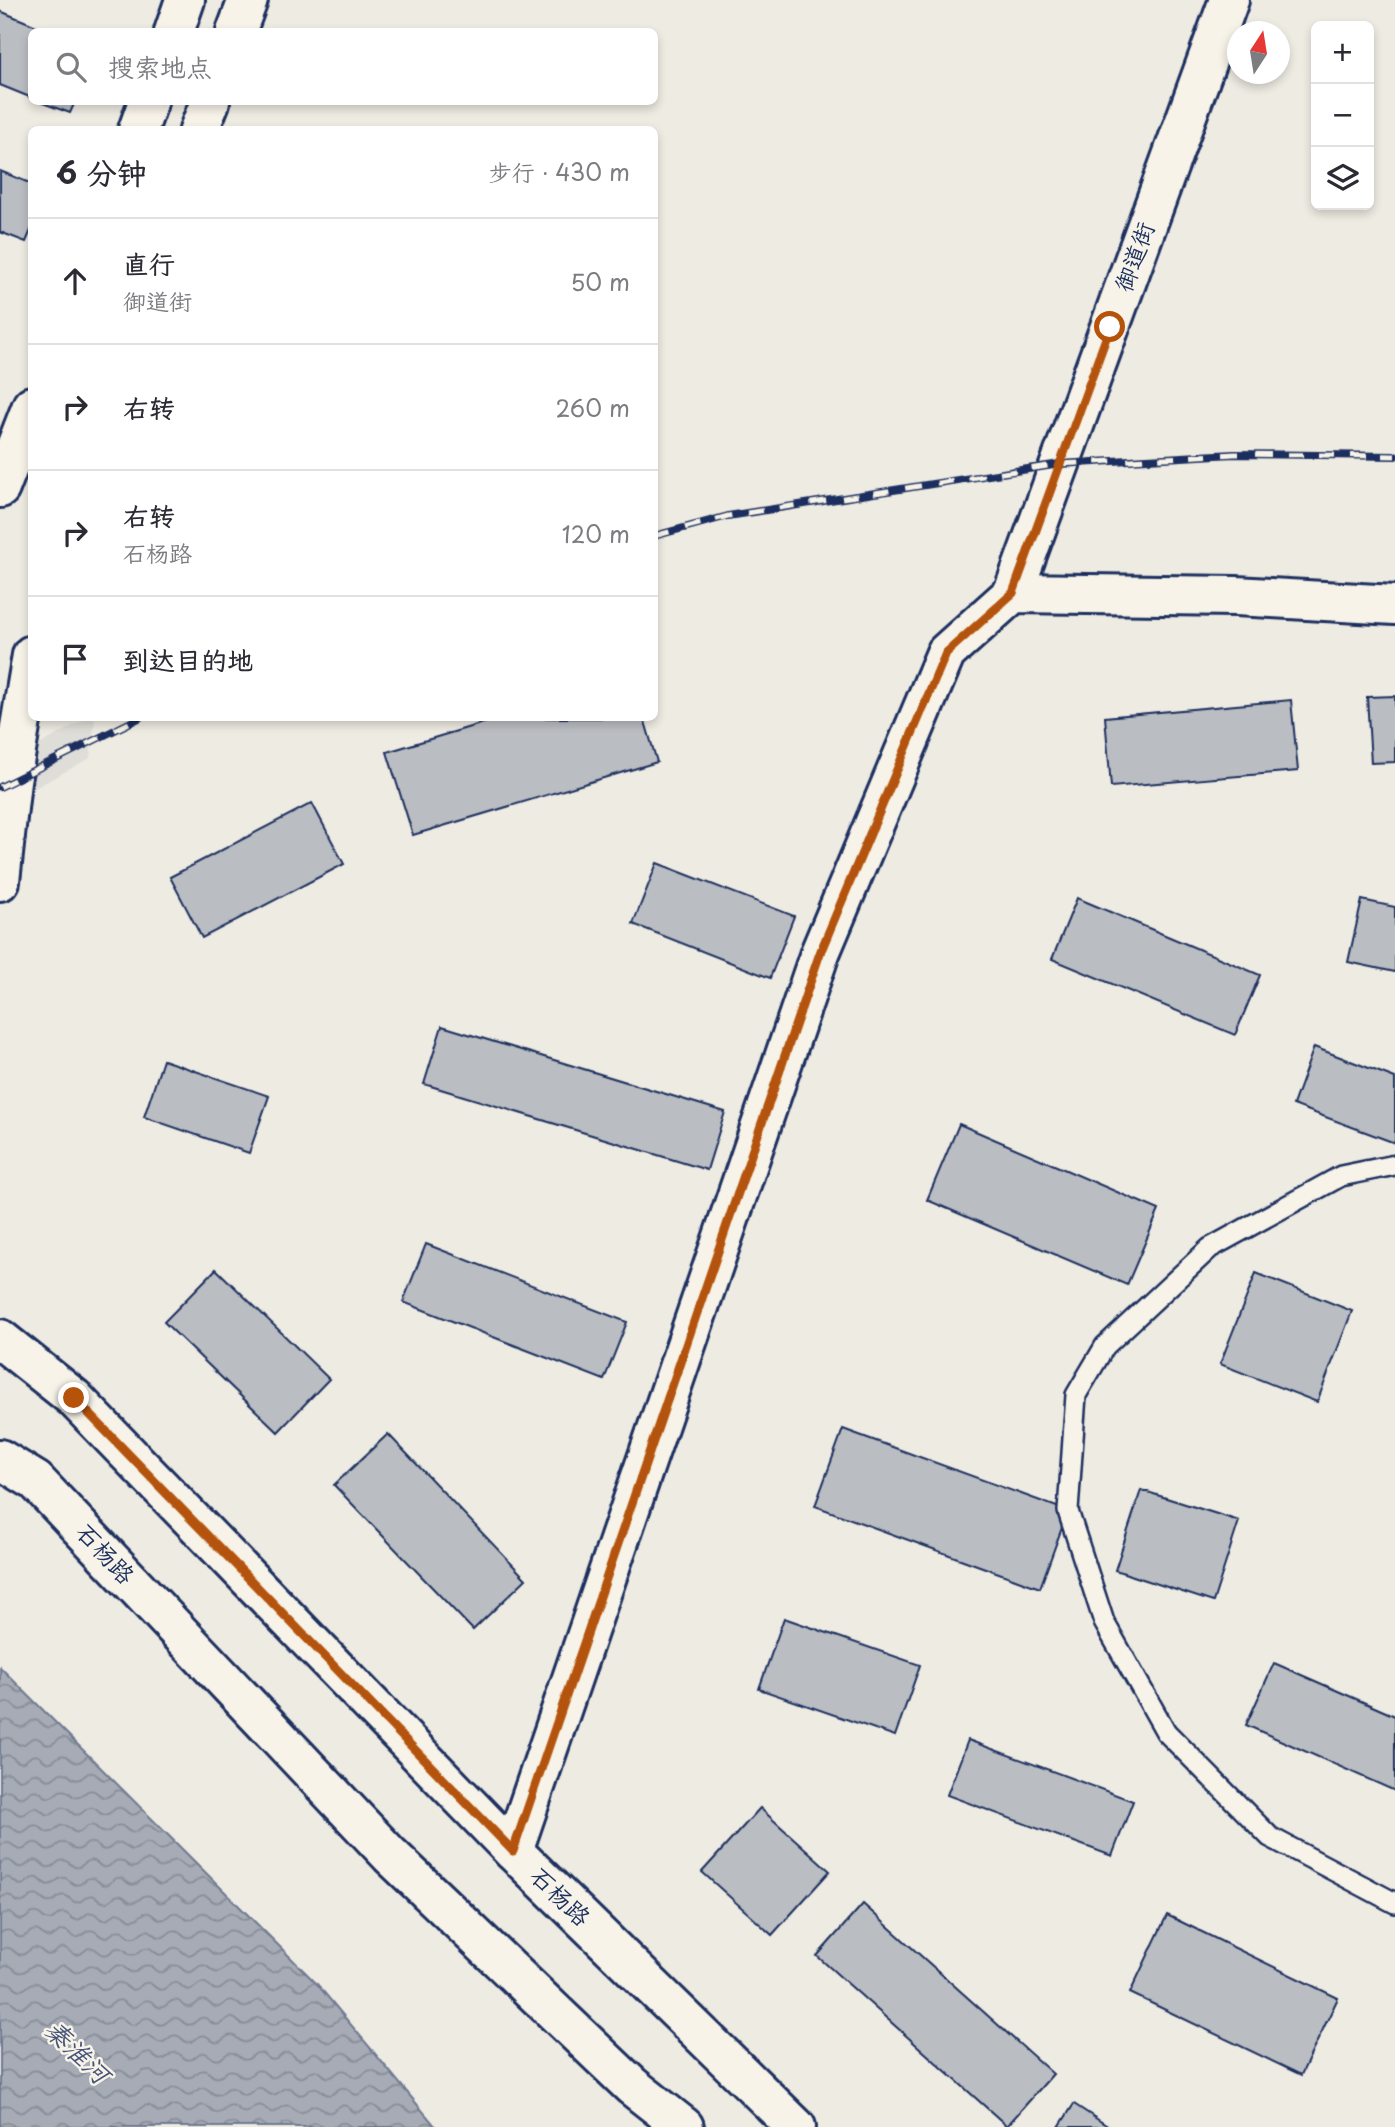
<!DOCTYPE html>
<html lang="zh">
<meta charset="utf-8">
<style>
body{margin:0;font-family:"Playpen Sans","LXGW WenKai TC",sans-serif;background:#f7f7f7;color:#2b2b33}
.controls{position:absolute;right:21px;top:21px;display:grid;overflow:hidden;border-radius:10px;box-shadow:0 4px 10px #0003}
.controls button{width:63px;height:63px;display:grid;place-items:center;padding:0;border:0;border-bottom:2px solid #e1e1e2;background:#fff;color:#2b2b33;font:35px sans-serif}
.compass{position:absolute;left:1227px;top:21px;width:63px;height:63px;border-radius:50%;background:#fff;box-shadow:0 4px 10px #0003;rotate:12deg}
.stop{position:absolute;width:21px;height:21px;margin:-16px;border:5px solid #b45309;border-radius:50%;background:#fff}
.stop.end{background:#b45309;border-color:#fff;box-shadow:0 2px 7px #0008}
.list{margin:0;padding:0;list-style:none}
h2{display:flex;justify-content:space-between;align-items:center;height:91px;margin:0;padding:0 28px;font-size:30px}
h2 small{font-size:23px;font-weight:400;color:#7c7c81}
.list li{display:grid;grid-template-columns:46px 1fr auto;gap:21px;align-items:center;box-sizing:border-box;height:126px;padding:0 28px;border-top:2px solid #e1e1e2}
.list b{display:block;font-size:26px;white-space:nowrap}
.list p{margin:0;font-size:23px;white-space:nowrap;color:#7c7c81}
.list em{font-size:23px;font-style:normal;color:#7c7c81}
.icon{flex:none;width:38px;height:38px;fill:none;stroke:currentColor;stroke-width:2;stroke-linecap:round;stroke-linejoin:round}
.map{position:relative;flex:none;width:1395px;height:2127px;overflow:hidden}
.search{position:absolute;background:#fff;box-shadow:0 4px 10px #0003;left:28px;top:28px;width:630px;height:77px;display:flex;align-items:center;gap:18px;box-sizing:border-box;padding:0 24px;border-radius:10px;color:#7c7c81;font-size:26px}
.panel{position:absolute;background:#fff;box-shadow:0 4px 10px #0003;left:28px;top:126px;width:630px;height:595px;border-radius:10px}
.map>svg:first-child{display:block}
.built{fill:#deddd8}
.water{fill:url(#water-waves);stroke:#6e7992;stroke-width:2}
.building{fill:#babdc2;stroke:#1b2f5e;stroke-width:2}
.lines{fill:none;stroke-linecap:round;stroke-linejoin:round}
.lane-casing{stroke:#1b2f5e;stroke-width:24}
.street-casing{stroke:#1b2f5e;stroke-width:44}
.primary-casing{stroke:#1b2f5e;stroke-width:44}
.lane{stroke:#f7f3e8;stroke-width:19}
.street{stroke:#f7f3e8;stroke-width:38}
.primary{stroke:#f7f3e8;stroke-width:38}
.rail-casing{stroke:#1b2f5e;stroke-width:8}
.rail{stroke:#f7f3e8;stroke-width:5;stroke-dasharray:16;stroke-linecap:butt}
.route{stroke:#b45309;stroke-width:9}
.labels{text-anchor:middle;stroke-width:5;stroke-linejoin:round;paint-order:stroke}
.street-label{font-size:24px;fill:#1b2f5e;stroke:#f7f3e8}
.water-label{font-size:26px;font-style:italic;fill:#455478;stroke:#f7f3e8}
</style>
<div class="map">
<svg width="1395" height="2127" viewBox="0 0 1395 2127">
<defs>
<pattern id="water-waves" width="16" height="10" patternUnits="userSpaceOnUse" patternTransform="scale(1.75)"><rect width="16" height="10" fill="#a6abb5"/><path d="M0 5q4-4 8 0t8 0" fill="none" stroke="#868c96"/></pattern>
</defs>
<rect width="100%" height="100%" fill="#eeebe2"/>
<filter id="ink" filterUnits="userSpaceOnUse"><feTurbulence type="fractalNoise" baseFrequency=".0143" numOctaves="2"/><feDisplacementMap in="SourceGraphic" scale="14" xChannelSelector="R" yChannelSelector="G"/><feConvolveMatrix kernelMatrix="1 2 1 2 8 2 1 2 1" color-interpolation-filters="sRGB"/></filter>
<g filter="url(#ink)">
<path class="built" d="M87 718H95L90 758 0 807V767Z"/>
<path class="water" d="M0 1667 317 1984 436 2127H0Z"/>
<g class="building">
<path d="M0 11 51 32H32V98L0 85Z"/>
<path d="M40 102H75L70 113Z"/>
<path d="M0 171 32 184V228L26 242 0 232Z"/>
<path d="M1395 696V762L1371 763 1367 697Z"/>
<path d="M1291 700 1298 771 1111 787 1105 717Z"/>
<path d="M500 718H644L657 762 413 835 387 752Z"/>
<path d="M312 803 344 864 202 938 170 877Z"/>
<path d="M657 863 794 916 770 978 633 924Z"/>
<path d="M1077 898 1260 975 1235 1035 1052 959Z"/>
<path d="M1362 900 1395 907V972L1348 962Z"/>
<path d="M442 1026 725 1112 707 1170 424 1084Z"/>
<path d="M1314 1047 1395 1078V1143L1293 1105Z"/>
<path d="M163 1060 269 1096 249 1153 144 1117Z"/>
<path d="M959 1124 1159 1210 1127 1285 927 1200Z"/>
<path d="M426 1244 627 1322 604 1380 403 1302Z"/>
<path d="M216 1269 329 1379 278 1432 164 1322Z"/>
<path d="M1256 1273 1352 1311 1317 1402 1220 1364Z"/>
<path d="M843 1429 1068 1511 1040 1588 815 1506Z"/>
<path d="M388 1434 526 1579 473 1630 334 1485Z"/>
<path d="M1141 1490 1239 1521 1213 1602 1115 1570Z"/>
<path d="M784 1618 920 1665 895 1736 759 1689Z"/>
<path d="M1274 1663 1395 1716V1791L1246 1725Z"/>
<path d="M968 1740 1133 1801 1112 1856 947 1795Z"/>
<path d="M760 1808 830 1871 772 1935 702 1872Z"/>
<path d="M863 1904 1053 2074 1007 2126 817 1956Z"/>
<path d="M1167 1915 1338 1998 1301 2075 1130 1993Z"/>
<path d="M1074 2104 1109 2127H1059Z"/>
</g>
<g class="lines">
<g class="lane-casing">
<path id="lane" d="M1395 1165 1341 1176 1210 1248 1105 1346 1076 1395 1068 1511 1104 1622 1166 1732 1270 1837 1395 1903"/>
</g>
<g class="street-casing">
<g id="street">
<path d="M1013 593 1229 0"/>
<path d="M513 1851 820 953 946 653 1013 593 1236 596 1395 605"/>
</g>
</g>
<g class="primary-casing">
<g id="primary">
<path d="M174 32 185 0"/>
<path d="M236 32 248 0"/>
<path d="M138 130 148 102"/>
<path d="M199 130 210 102"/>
<path d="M0 488 32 406"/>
<path d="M0 881 11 781 32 655"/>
<path d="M0 1339 74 1398 513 1851 796 2127"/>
<path d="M0 1459 36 1481 390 1855 632 2086 684 2127"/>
</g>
</g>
<use href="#lane" class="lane"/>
<use href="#street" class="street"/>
<use href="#primary" class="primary"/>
<g class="rail-casing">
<g id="rail">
<path d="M654 536 728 516 1060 464 1234 454 1395 456"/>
<path d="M0 787 139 718"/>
</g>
</g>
<use href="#rail" class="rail"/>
</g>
</g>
<g class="lines" filter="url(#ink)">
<path class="route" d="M74 1398 513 1851 820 953 946 653 1013 593 1110 327"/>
</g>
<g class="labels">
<g class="street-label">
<text transform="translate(1135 257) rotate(-70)" y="8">御道街</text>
<text transform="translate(105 1554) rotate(47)" y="8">石杨路</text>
<text transform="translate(560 1897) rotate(44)" y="8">石杨路</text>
</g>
<g class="water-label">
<text transform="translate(77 2052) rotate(44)" y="9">秦淮河</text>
</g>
</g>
</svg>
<div class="controls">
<button>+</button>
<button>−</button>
<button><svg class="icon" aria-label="layers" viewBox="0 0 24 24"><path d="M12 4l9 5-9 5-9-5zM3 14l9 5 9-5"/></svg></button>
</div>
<svg class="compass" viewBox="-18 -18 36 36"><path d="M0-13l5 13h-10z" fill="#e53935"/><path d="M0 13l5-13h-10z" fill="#7c7c81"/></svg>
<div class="stop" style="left:1110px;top:327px"></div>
<div class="stop end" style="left:74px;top:1398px"></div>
<div class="search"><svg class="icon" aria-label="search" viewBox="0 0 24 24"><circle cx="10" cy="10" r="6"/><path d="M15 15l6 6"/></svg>搜索地点</div>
<section class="panel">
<h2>6 分钟<small>步行 · 430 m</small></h2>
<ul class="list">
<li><svg class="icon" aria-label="ahead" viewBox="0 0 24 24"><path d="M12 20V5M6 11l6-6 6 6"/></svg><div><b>直行</b><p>御道街</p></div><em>50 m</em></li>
<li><svg class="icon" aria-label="right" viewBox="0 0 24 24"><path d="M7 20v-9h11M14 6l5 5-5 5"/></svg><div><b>右转</b></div><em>260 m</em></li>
<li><svg class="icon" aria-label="right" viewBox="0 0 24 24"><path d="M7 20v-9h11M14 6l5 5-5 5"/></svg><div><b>右转</b><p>石杨路</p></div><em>120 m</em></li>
<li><svg class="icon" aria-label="arrive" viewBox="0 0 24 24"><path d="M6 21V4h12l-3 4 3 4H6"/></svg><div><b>到达目的地</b></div></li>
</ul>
</section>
</div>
